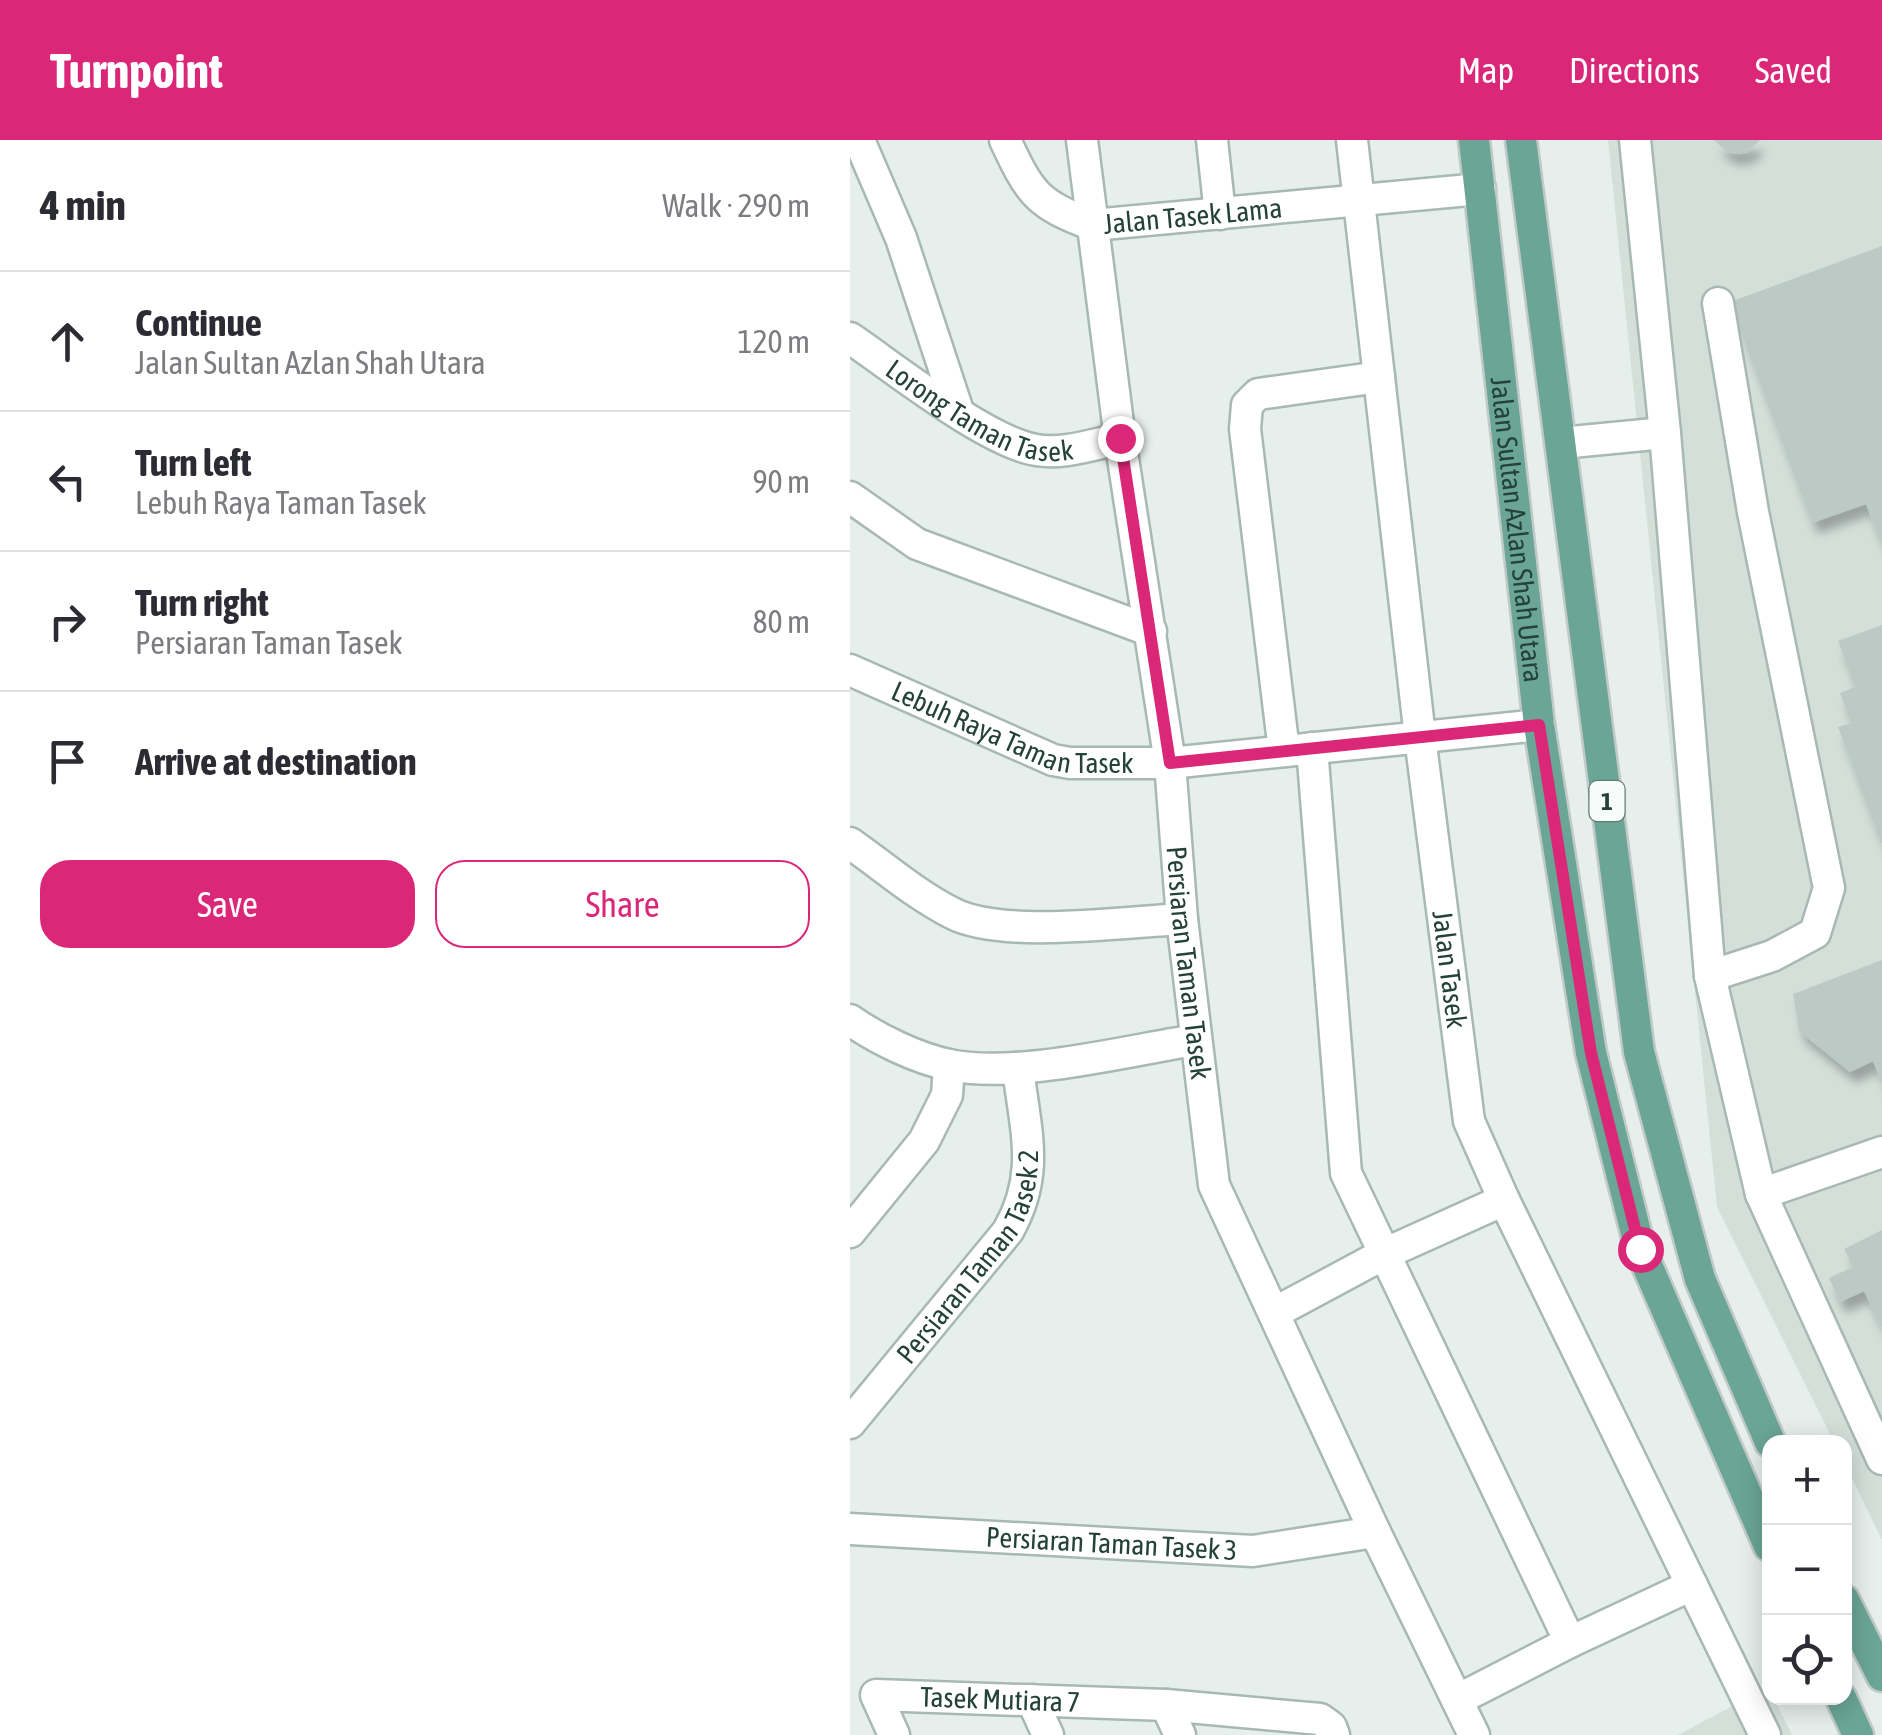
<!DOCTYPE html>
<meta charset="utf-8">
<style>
body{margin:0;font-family:"Asap Condensed",sans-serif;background:#f7f7f7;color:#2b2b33}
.controls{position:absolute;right:30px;bottom:30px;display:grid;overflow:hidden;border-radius:20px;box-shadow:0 5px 25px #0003}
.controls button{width:90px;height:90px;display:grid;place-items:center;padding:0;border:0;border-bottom:2px solid #e1e1e2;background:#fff;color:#2b2b33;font:50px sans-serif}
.stop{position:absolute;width:30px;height:30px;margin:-22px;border:8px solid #db2777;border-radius:50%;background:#fff}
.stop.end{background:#db2777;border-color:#fff;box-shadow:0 2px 10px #0008}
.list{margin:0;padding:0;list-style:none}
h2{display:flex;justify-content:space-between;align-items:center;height:130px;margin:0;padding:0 40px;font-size:42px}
h2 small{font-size:32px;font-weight:400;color:#7c7c81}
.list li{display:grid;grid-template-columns:65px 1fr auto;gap:30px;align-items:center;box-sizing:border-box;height:140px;padding:0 40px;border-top:2px solid #e1e1e2}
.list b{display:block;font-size:38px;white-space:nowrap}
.list p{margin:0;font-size:32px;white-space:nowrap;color:#7c7c81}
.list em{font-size:32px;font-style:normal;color:#7c7c81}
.actions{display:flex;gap:20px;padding:30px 40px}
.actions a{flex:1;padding:22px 0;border:2px solid #db2777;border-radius:30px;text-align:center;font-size:35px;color:#db2777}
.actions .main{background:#db2777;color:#fff}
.icon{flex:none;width:55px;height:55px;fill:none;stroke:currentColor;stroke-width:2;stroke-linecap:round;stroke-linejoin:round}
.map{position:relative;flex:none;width:1032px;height:1595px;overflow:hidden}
header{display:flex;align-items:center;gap:60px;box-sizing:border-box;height:140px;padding:0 50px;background:#db2777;color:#fff}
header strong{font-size:48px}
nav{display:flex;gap:55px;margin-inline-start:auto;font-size:35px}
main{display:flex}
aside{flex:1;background:#fff}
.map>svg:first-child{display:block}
.built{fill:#d4dfda}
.building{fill:#bbcac4;filter:url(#shadow)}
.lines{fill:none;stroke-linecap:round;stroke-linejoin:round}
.minor-casing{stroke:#a8b8b2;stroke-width:35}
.major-casing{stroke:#c2cac8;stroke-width:35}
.minor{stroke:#fff;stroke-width:30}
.major{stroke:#6aa596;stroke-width:30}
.route{stroke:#db2777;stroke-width:12}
.labels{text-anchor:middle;stroke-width:9;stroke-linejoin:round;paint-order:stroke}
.shield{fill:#f7fbf9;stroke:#637a73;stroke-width:2.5}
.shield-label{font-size:25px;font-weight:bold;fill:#24423a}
.street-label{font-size:28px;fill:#24423a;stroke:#f7fbf9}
</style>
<header>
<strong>Turnpoint</strong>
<nav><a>Map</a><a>Directions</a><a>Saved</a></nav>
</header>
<main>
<aside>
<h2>4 min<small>Walk · 290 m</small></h2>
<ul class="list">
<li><svg class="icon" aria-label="ahead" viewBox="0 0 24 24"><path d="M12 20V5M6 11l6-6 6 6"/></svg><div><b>Continue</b><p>Jalan Sultan Azlan Shah Utara</p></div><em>120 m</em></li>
<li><svg class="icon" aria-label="left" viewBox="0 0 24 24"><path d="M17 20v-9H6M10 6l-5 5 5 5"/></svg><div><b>Turn left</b><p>Lebuh Raya Taman Tasek</p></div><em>90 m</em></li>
<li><svg class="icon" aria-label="right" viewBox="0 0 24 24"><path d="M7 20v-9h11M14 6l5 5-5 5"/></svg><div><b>Turn right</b><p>Persiaran Taman Tasek</p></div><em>80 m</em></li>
<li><svg class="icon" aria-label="arrive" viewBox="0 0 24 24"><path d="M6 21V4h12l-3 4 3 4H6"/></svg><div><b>Arrive at destination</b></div></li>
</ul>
<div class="actions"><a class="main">Save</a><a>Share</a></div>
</aside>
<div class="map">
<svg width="1032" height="1595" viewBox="0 0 1032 1595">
<defs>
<filter id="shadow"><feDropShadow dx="6" dy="11" stdDeviation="5" flood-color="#0004"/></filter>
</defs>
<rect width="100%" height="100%" fill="#e6efeb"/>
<g class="built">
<path d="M758 0H1032V1400L995 1324 994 1302H984L867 1067Z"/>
<path d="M918 1547 919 1558H924L942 1595H828Z"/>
</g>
<g class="building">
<path d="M864 0H910L898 12 887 14 877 12Z"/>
<path d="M1032 106V405L1016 364 962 383 880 162Z"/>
<path d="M1032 485V705L988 587 1001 583 990 553 1005 547 988 501Z"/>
<path d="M1032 820V944L1023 921 1000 932 949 891 943 854Z"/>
<path d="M1032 1090V1188L1014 1151 990 1162 979 1138 1003 1127 994 1109Z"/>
</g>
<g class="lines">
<g class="minor-casing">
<g id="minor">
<path d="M9 0 51 98 108 271"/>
<path id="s1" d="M155 0C180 53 186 64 243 85L630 49"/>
<path id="s2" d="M232 0 270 299 320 623 332 779 364 1045 525 1392 624 1595"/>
<path d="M362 0 370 74"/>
<path id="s3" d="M502 0 570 597 619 981 654 1060 915 1595"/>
<path d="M785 0 815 293 860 836 911 1054 1032 1319"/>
<path id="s4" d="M0 198C44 228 137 302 186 310 213 315 243 304 270 299"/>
<path d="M711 303 815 293"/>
<path d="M0 357 67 404 301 491"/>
<path id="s5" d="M0 530 203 620 220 623H320L689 585"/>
<path d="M462 608 496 1033 720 1502"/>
<path d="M434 611 395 289 397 265 408 254 529 237"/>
<path d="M0 703C33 726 66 755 102 773 152 799 273 782 332 779"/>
<path d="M860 836 922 816 965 793 979 748 903 372 868 163"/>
<path d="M0 880C27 899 66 918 99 925 166 939 276 911 345 900"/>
<path d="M911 1054 1032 1012"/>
<path d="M0 1092 74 1001 97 955 99 925"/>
<path d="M424 1173 534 1114 654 1060"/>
<path id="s6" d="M0 1283 158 1091C191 1033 175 990 168 928"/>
<path id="s7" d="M0 1389 403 1411 525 1392"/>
<path d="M182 1560 198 1595"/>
<path d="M607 1560 720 1502 842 1445"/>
<path d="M316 1565 330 1595"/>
<path id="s8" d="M44 1595 26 1555 316 1565 470 1579 481 1587 484 1595"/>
</g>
</g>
<g class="major-casing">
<g id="major">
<path id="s9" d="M624 0 689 585 741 913 790 1109 919 1406"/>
<path d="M671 0 789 912 850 1139 920 1302"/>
<path d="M994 1460 1032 1536"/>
<path d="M991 1558 1008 1595"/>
</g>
</g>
<use href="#minor" class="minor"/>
<use href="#major" class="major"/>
</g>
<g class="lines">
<path class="route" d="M270 298 320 623 689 585 741 913 790 1109"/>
</g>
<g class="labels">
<rect class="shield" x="739.5" y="641" width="35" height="40" rx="8"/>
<g class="shield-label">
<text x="757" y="670">1</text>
</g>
<g class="street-label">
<text dy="10" stroke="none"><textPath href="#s1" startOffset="228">Jalan Tasek Lama</textPath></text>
<text dy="10" stroke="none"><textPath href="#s4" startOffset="152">Lorong Taman Tasek</textPath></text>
<text dy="10" stroke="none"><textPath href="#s9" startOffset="392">Jalan Sultan Azlan Shah Utara</textPath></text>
<text dy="10" stroke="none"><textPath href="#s5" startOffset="175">Lebuh Raya Taman Tasek</textPath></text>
<text dy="10" stroke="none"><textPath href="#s2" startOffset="830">Persiaran Taman Tasek</textPath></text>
<text dy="10" stroke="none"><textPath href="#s3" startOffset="835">Jalan Tasek</textPath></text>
<text dy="10" stroke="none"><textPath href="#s6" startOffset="208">Persiaran Taman Tasek 2</textPath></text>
<text dy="10" stroke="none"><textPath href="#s7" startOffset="262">Persiaran Taman Tasek 3</textPath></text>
<text dy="10" stroke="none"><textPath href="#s8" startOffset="168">Tasek Mutiara 7</textPath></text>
</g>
</g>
</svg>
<div class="controls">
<button>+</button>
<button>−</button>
<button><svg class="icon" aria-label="locate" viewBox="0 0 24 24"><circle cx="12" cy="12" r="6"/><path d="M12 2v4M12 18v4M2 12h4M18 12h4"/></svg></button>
</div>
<div class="stop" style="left:790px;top:1109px"></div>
<div class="stop end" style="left:270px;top:298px"></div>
</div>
</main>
